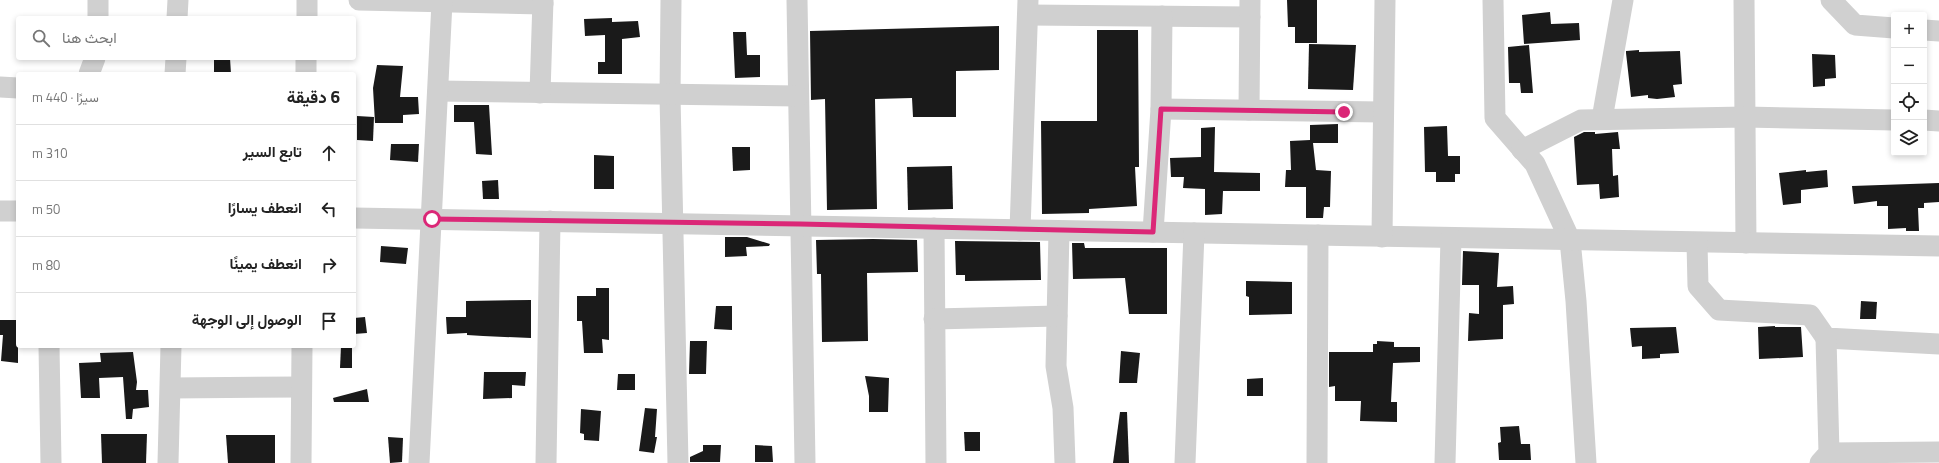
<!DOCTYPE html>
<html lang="ar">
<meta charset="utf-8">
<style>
body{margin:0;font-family:"Titillium Web",Vazirmatn,sans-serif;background:#f2f2f2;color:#222;direction:rtl}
.controls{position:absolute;right:12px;top:12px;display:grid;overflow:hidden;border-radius:4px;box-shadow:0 2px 6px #0003}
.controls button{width:36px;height:36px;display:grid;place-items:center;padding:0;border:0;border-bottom:1px solid #e0e0e0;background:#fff;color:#222;font:20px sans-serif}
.stop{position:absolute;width:12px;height:12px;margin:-9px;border:3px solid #db2777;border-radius:50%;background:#fff}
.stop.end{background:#db2777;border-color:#fff;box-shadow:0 1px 4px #0008}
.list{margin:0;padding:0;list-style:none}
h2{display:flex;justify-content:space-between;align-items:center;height:52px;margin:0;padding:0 16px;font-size:17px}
h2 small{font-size:13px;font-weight:400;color:#767676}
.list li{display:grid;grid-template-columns:26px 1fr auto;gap:12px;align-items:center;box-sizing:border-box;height:56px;padding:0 16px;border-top:1px solid #e0e0e0}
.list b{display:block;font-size:15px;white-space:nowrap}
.list em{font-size:13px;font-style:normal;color:#767676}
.icon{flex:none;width:22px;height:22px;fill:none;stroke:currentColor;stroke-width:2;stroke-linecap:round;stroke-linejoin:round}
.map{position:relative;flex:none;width:1939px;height:463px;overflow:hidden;direction:ltr}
.search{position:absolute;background:#fff;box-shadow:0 2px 6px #0003;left:16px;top:16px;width:340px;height:44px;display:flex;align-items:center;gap:10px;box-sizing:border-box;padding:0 14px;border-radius:4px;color:#767676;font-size:15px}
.panel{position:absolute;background:#fff;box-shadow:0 2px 6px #0003;left:16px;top:72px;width:340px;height:276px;border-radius:4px;direction:rtl}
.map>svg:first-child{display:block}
.building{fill:#1a1a1a}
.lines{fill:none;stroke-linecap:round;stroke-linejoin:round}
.minor{stroke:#d0d0d0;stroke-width:21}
.route{stroke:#db2777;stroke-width:5}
</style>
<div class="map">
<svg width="1939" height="463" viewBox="0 0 1939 463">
<rect width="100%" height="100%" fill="#fff"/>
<g class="building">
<path d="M1287 0H1317V43H1295V27H1288Z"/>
<path d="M1550 12 1551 24 1579 23 1580 40 1524 44 1522 15Z"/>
<path d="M612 18V22L638 21 640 37 622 39V74H598V62H605V35L585 36 584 19Z"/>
<path d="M999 26V70L956 71V117H913L912 98 875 99 877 209 827 210 825 99 811 100 810 31Z"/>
<path d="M1097 30H1138L1139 167H1135L1137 206 1089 209V213L1042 214 1041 121H1097Z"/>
<path d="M733 32H746L747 55H760V77L735 78Z"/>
<path d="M1309 44 1356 45 1353 90 1308 89Z"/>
<path d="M1529 45 1533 93H1521L1520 83H1509L1508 47Z"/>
<path d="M1639 50V52L1680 51 1682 84 1673 85 1675 97 1657 99 1648 98V95L1631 97 1626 53V51Z"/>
<path d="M1812 54 1835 55 1836 78 1825 79V86L1813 87Z"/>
<path d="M214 58H230L231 74H214Z"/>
<path d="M377 65 403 66 400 97H418L419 114 403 115V123H375L373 88Z"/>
<path d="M454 105H489L492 155 476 154 474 122H454Z"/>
<path d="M357 116 374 117 373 141 357 140Z"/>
<path d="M1338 124V143H1313L1316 170 1331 171 1330 207H1324L1323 218H1306V187H1285L1286 170H1291L1290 141 1310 140V125Z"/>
<path d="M1447 126 1448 156H1460V174H1455V182H1436V172H1425L1424 127Z"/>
<path d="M1215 127 1214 172 1260 173V191H1223L1222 214 1205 215V189L1183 188 1184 177H1171L1170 158 1201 157V128Z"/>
<path d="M1584 132H1595V134L1618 132 1620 149H1612L1613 176 1618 175 1619 197 1600 199 1599 184 1577 185 1574 137Z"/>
<path d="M391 144H419L418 162 390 160Z"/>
<path d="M732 147H750V170L733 171Z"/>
<path d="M594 155 614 156V189H594Z"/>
<path d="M952 166 953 209 908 210 907 167Z"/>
<path d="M1806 170V172L1827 170 1828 187 1801 190V203L1783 205 1779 173Z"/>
<path d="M498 180 499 199H483L482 181Z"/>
<path d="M1939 183V202L1924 203V208H1918L1919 231H1906V228L1888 229V206H1877V201L1854 204 1852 186Z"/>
<path d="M725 237H747L770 244 769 246 746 247 747 256 725 257Z"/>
<path d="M873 239 917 240 918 272 867 273 868 341 822 342 821 274H817L816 240Z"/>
<path d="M955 241 1040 242 1041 280 965 281V275H956Z"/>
<path d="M1072 243H1084L1085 248H1167V314H1129L1125 278 1073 279Z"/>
<path d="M381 246 408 248 406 264 380 262Z"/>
<path d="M1463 251 1499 253 1497 287 1513 286 1514 304 1503 305V339L1468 341 1469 313 1479 314V285H1462Z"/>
<path d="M1246 281 1292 282V314L1249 315V297L1246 296Z"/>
<path d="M596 288H609V340L602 339 603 353H584L582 321H577V296H596Z"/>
<path d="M531 300V338L483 336 467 335V333L447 334 446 317H466V301Z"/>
<path d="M1861 301 1877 302 1876 319H1860Z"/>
<path d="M716 306H732V330L714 329Z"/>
<path d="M365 317 367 333 354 334V318Z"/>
<path d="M0 320H18V363L1 361 3 335H0Z"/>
<path d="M1775 326V327H1801L1803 357 1759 359 1758 327Z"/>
<path d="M1676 327 1679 353 1660 354V358L1642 359V346L1632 347 1630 328Z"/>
<path d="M690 341H707L706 374H689Z"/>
<path d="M1377 341 1394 342V347H1420V362L1393 363 1391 402H1397V422L1360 421 1361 401H1335V386L1329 387V352H1373V344H1377Z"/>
<path d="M341 346H352V368H340Z"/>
<path d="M1121 351 1140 353 1137 383H1119Z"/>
<path d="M133 352 137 382 136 390H148L149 407 133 409 132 419H126L123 377 99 378 100 398H81L79 363 101 362 100 353Z"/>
<path d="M484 372H526L525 386 512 385V398L483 399Z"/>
<path d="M618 374H635V390H617Z"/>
<path d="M865 376 889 378 888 412H869V396Z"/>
<path d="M1263 378V396H1247V379Z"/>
<path d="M367 389 369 402H334L333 398Z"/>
<path d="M645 408 657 409 655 437H657L654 453 639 451Z"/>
<path d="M581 409 601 411 599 441 584 440V434L580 433Z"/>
<path d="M1120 412H1127L1129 463H1113Z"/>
<path d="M1519 426 1521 444H1530L1531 460H1499L1498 443 1501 442 1500 427Z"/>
<path d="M964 432H980V451H965Z"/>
<path d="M101 434H147L146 463H102Z"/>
<path d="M226 435H275V463H228Z"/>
<path d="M388 437 403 438 402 462 390 463Z"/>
<path d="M703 445H721L720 462H690V457L703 451Z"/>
<path d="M755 445 772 446 773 462H755Z"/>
</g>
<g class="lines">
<g class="minor">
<path d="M98 0V18"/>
<path d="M359 0 543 4"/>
<path d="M671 0 670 96 678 463"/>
<path d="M797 0 805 463"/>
<path d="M1493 0 1495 118 1535 164 1570 240 1576 301 1586 463"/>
<path d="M1744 0 1746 243"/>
<path d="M1831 0 1855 25 1894 28"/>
<path d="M1028 15 1250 17"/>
<path d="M177 18 178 0"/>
<path d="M307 18V0"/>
<path d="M1924 30 1939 31"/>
<path d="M89 74 95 58"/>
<path d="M175 74 176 58"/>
<path d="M306 74V58"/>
<path d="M0 87 18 88"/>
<path d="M438 91 798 96"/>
<path d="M540 93 543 0"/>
<path d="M1161 109 1382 112"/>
<path d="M1249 110 1250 0"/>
<path d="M1602 119 1623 0"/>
<path d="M1924 120 1939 121"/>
<path d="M1522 150 1581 120 1745 117 1894 120"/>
<path d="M0 211H18"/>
<path d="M354 218 1939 246"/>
<path d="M934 228 936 463"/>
<path d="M1020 230 1028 0"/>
<path d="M1059 231 1056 366 1063 408 1065 463"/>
<path d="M1153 232 1161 109 1162 16"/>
<path d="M1382 237 1385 0"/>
<path d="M1697 243 1698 286 1719 310 1810 315 1826 338 1939 344"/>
<path d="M934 319 1057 316"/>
<path d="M49 346 51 463"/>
<path d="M171 388 301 387"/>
<path d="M1829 453 1939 452"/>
<path d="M168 463 171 346"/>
<path d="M301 463 302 346"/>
<path d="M419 463 442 2"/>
<path d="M546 463 550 221"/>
<path d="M1185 463 1194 233"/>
<path d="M1317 463 1318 235"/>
<path d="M1445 463 1451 238"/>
<path d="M1820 463 1829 453 1826 338"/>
</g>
</g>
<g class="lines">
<path class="route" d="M432 219 800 224 1153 232 1161 109 1344 112"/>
</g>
</svg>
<div class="controls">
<button>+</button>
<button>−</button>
<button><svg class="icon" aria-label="locate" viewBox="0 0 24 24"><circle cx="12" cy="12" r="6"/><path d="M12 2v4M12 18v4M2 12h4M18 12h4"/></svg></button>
<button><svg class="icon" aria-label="layers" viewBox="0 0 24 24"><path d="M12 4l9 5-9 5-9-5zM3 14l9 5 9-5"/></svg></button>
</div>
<div class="stop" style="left:432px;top:219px"></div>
<div class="stop end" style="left:1344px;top:112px"></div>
<div class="search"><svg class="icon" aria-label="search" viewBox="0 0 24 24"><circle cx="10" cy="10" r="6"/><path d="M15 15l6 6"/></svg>ابحث هنا</div>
<section class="panel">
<h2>6 دقيقة<small>سيرًا · 440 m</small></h2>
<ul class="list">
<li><svg class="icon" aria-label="ahead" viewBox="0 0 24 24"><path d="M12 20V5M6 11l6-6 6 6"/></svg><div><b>تابع السير</b></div><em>310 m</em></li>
<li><svg class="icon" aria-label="left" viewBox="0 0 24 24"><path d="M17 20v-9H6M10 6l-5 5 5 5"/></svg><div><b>انعطف يسارًا</b></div><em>50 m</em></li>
<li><svg class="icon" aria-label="right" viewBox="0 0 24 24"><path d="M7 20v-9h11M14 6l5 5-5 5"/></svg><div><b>انعطف يمينًا</b></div><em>80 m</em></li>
<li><svg class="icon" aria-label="arrive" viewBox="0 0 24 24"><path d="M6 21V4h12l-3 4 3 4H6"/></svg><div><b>الوصول إلى الوجهة</b></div></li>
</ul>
</section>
</div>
